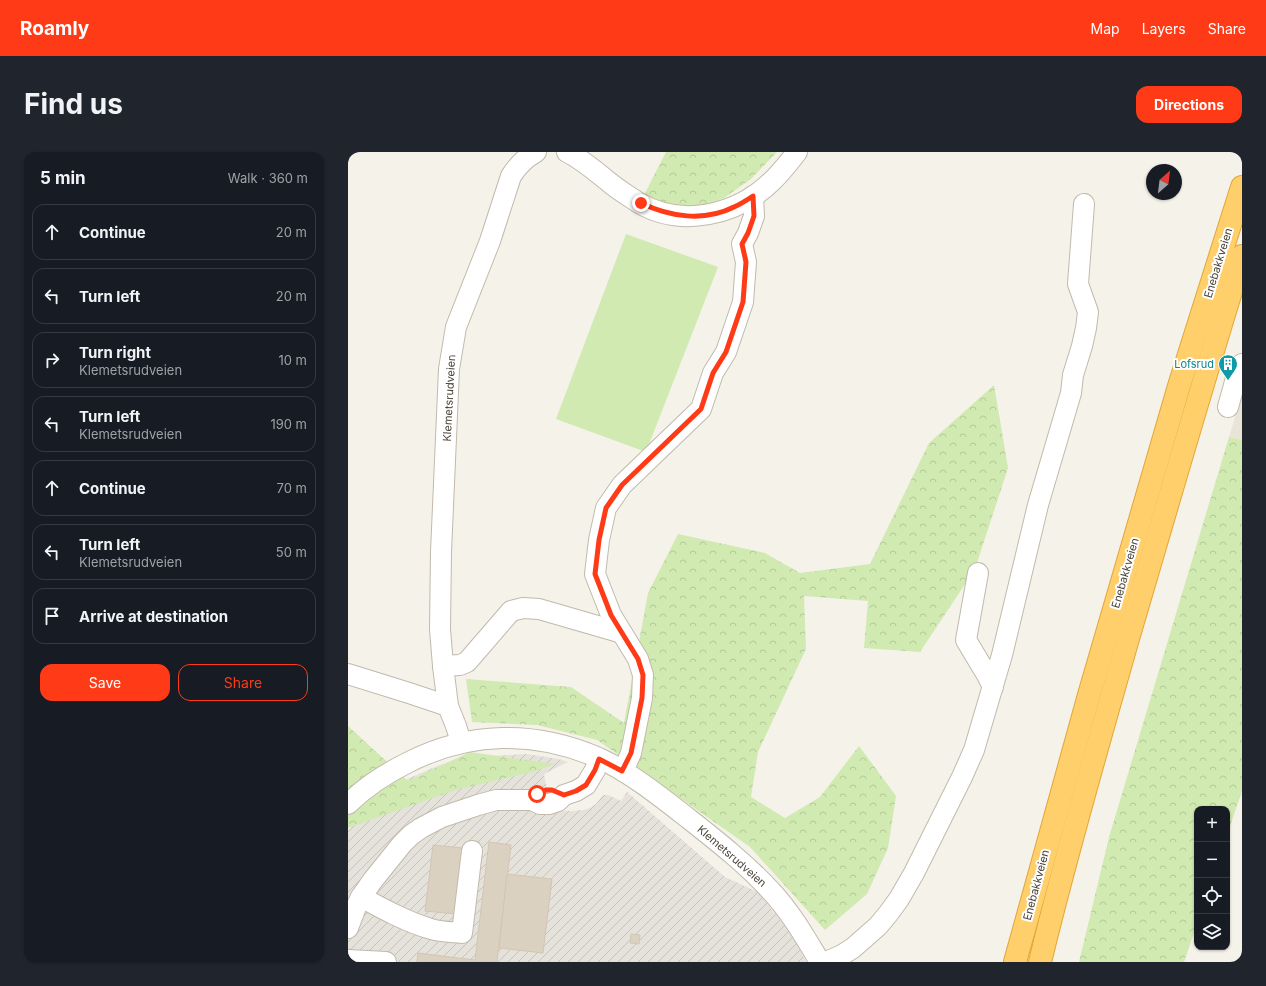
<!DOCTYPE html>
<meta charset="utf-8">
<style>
body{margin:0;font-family:Inter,sans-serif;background:#20242c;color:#f1f3f6}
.controls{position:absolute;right:12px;bottom:12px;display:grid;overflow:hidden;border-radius:8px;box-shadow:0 1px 3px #0004}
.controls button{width:36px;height:36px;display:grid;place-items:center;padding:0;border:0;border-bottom:1px solid #363941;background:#171b24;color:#f1f3f6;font:20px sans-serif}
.compass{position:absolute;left:798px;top:12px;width:36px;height:36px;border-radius:50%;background:#171b24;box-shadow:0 1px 3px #0004;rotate:28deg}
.stop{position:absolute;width:12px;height:12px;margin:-9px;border:3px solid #ff3b17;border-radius:50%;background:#fff}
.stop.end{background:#ff3b17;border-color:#fff;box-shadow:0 1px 4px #0008}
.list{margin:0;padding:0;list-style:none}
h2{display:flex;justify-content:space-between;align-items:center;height:52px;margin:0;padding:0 16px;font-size:17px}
h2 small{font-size:13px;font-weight:400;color:#9ea1a6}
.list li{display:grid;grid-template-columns:26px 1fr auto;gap:12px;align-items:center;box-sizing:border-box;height:56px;margin:0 8px 8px;padding:0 8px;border:1px solid #363941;border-radius:12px}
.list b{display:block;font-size:15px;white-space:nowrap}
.list p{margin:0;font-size:13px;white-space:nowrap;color:#9ea1a6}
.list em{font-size:13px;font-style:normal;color:#9ea1a6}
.actions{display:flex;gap:8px;padding:12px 16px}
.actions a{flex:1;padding:9px 0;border:1px solid #ff3b17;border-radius:12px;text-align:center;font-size:14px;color:#ff3b17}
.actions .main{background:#ff3b17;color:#fff}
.icon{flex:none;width:22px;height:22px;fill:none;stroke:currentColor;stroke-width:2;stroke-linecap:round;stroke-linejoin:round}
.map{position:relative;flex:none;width:894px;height:810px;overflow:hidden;border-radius:12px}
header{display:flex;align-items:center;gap:24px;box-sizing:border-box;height:56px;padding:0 20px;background:#ff3b17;color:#fff}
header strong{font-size:19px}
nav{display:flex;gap:22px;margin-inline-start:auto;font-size:14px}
.intro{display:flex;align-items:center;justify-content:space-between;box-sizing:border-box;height:96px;padding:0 24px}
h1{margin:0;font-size:28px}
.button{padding:10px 18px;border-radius:12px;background:#ff3b17;color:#fff;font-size:14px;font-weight:700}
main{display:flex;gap:24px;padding:0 24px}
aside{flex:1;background:#171b24;border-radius:12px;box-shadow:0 1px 3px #0004}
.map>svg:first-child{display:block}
.residential{fill:#e9e4d8}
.industrial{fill:url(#industrial-furrows)}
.green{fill:#d0eab1}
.forest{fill:url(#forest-crowns)}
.building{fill:#dad1c1;stroke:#d2c6b1}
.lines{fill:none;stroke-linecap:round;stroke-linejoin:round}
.minor-casing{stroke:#c1baac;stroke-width:22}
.highway-casing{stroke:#e3a536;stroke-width:24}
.minor{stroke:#fff;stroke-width:20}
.highway{stroke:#ffcf6b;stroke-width:22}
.route{stroke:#ff3b17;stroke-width:5}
.labels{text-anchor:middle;stroke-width:4;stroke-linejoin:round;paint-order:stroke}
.street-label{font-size:11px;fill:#4a4337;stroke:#fff}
.culture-label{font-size:11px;fill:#0d838f;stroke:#fff;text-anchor:end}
</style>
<header>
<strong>Roamly</strong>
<nav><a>Map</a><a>Layers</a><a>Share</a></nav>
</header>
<div class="intro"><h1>Find us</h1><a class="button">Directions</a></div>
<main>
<aside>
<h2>5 min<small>Walk · 360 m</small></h2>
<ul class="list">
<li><svg class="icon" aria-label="ahead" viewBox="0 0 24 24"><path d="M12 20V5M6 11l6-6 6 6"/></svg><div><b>Continue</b></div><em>20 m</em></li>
<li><svg class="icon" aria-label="left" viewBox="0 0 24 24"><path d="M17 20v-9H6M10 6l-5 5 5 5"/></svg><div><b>Turn left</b></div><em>20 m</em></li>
<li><svg class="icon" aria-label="right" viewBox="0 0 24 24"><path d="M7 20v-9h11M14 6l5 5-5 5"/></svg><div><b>Turn right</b><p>Klemetsrudveien</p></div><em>10 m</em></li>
<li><svg class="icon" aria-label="left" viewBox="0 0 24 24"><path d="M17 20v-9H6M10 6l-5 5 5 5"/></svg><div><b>Turn left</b><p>Klemetsrudveien</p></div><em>190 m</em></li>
<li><svg class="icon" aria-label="ahead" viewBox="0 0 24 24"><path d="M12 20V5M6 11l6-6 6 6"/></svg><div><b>Continue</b></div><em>70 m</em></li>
<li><svg class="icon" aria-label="left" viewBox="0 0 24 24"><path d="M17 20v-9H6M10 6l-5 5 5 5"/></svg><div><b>Turn left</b><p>Klemetsrudveien</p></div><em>50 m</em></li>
<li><svg class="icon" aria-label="arrive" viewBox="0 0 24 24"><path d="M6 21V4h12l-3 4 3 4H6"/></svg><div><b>Arrive at destination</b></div></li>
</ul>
<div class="actions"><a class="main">Save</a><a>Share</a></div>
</aside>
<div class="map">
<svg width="894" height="810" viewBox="0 0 894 810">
<defs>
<pattern id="industrial-furrows" width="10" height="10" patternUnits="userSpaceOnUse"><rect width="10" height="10" fill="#e5e1db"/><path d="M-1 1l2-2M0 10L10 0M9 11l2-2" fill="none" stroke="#c6c2bd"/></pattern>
<pattern id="forest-crowns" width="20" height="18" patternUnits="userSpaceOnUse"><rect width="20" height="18" fill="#d0eab1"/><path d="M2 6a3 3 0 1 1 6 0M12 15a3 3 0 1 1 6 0" fill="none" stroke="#b4ca99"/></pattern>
</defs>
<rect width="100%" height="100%" fill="#f5f2ea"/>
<path class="residential" d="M894 242V288L881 285Z"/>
<path class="industrial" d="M179 602 211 607 220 610 196 622 203 658 223 659 236 658 242 656 248 652 255 643H260L273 649 279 640 377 725 410 740 446 785 458 810H0V679L4 673 57 628 89 614 113 606 125 605Z"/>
<path class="green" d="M278 82 370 115 298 300 208 267Z"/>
<g class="forest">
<path d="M318 0H429L403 27 376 46 351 56 325 55 295 45Z"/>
<path d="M646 233 660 316 627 417 572 500 516 496 520 449 456 444 458 497 410 600 403 645 437 666 472 645 511 594 548 644 540 696 519 742 477 778 402 695 249 588 189 573 124 570 118 527 223 535 276 571 300 441 330 382 417 401 452 421 522 412 581 291Z"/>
<path d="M881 285 894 288V639L879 683V657H849V772L836 810H731L761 685Z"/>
<path d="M0 574 60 629 122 600 206 612 188 619 107 638 0 676Z"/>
</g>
<g class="building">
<path d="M141 690 163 693 149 810H69L70 801 127 808Z"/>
<path d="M85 693 115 696 108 762 77 759Z"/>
<path d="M159 722 204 727 195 801 151 796Z"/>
<path d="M283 782 292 783 291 792 282 791Z"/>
</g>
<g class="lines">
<g class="minor-casing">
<g id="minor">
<path d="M219 0C235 8 247 19 261 30 270 38 281 44 291 51 334 76 389 63 423 30 433 21 441 10 449 0"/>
<path d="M880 255 890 219 894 212"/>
<path d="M630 421 618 488 639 523 645 535"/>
<path d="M95 514 112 513 119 510 163 459 175 456 191 457 274 481"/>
<path d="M0 522 61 541 100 554"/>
<path d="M113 590 108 574 100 554 95 514 92 477 93 400 101 217 108 175 142 89 163 24C170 13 177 6 188 0"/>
<path d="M275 619 283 601 294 546 295 523 290 507 263 463 247 422 251 388 258 356 274 333 353 257 365 221 378 200 395 150 398 110 394 92 400 81 406 64 405 44"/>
<path d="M0 652C17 635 37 622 59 611 121 579 187 578 251 606 283 621 313 645 341 667 369 689 398 712 422 738 442 759 457 785 472 810"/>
<path d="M13 745C35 757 59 770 83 777 93 780 104 780 114 781L124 699"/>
<path d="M0 776 8 755 13 745 25 728 54 692 63 683 73 676 94 665 130 653 148 648H184L192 652H201L210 649 216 643 228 639 238 633 247 618 251 607"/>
<path d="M0 808 38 810"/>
<path d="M478 810 494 803 505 796 530 774 540 762 551 747 566 721 614 625 626 598 654 503 690 353 723 241 725 223 734 194 738 176 740 160 730 132 736 52"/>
</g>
</g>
<g class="highway-casing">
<g id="highway">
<path d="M667 810 741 543 831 234 894 35"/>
<path d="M692 810C718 702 749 596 779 490 817 361 854 232 894 104"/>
</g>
</g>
<use href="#minor" class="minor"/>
<use href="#highway" class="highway"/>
</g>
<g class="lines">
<path class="route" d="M189 642 198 638H204L216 643 228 639 238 633 247 618 251 607 274 619 283 601 294 546 295 523 290 507 263 463 247 422 251 388 258 356 274 333 353 257 365 221 378 200 395 150 398 110 394 92 400 81 406 64 405 44C399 48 393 52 386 55 356 70 322 65 293 51"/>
</g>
<defs>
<g id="building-pin" transform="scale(1)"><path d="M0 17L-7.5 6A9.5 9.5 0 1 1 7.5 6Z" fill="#0f9aa8" stroke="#fff"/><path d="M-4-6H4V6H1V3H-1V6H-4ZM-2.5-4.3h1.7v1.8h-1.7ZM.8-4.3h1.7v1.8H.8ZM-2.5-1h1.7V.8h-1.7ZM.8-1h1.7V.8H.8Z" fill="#fff"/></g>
</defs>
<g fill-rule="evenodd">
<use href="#building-pin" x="880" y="212"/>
</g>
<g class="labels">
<g class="street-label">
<text transform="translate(870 111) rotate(-73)" y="4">Enebakkveien</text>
<text transform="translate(101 246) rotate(-87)" y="4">Klemetsrudveien</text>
<text transform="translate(777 421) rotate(-74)" y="4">Enebakkveien</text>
<text transform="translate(384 704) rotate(41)" y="4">Klemetsrudveien</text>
<text transform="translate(688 733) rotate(-75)" y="4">Enebakkveien</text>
</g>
<g class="culture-label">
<text x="866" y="216">Lofsrud</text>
</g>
</g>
</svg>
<div class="controls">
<button>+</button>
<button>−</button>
<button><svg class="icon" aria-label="locate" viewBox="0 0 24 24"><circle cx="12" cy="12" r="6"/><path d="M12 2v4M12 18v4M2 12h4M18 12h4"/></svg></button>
<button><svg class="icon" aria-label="layers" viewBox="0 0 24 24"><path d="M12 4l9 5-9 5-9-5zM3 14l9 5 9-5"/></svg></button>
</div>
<svg class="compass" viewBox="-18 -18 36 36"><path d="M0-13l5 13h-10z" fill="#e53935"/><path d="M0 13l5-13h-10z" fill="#9ea1a6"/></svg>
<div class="stop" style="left:189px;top:642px"></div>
<div class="stop end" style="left:293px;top:51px"></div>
</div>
</main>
